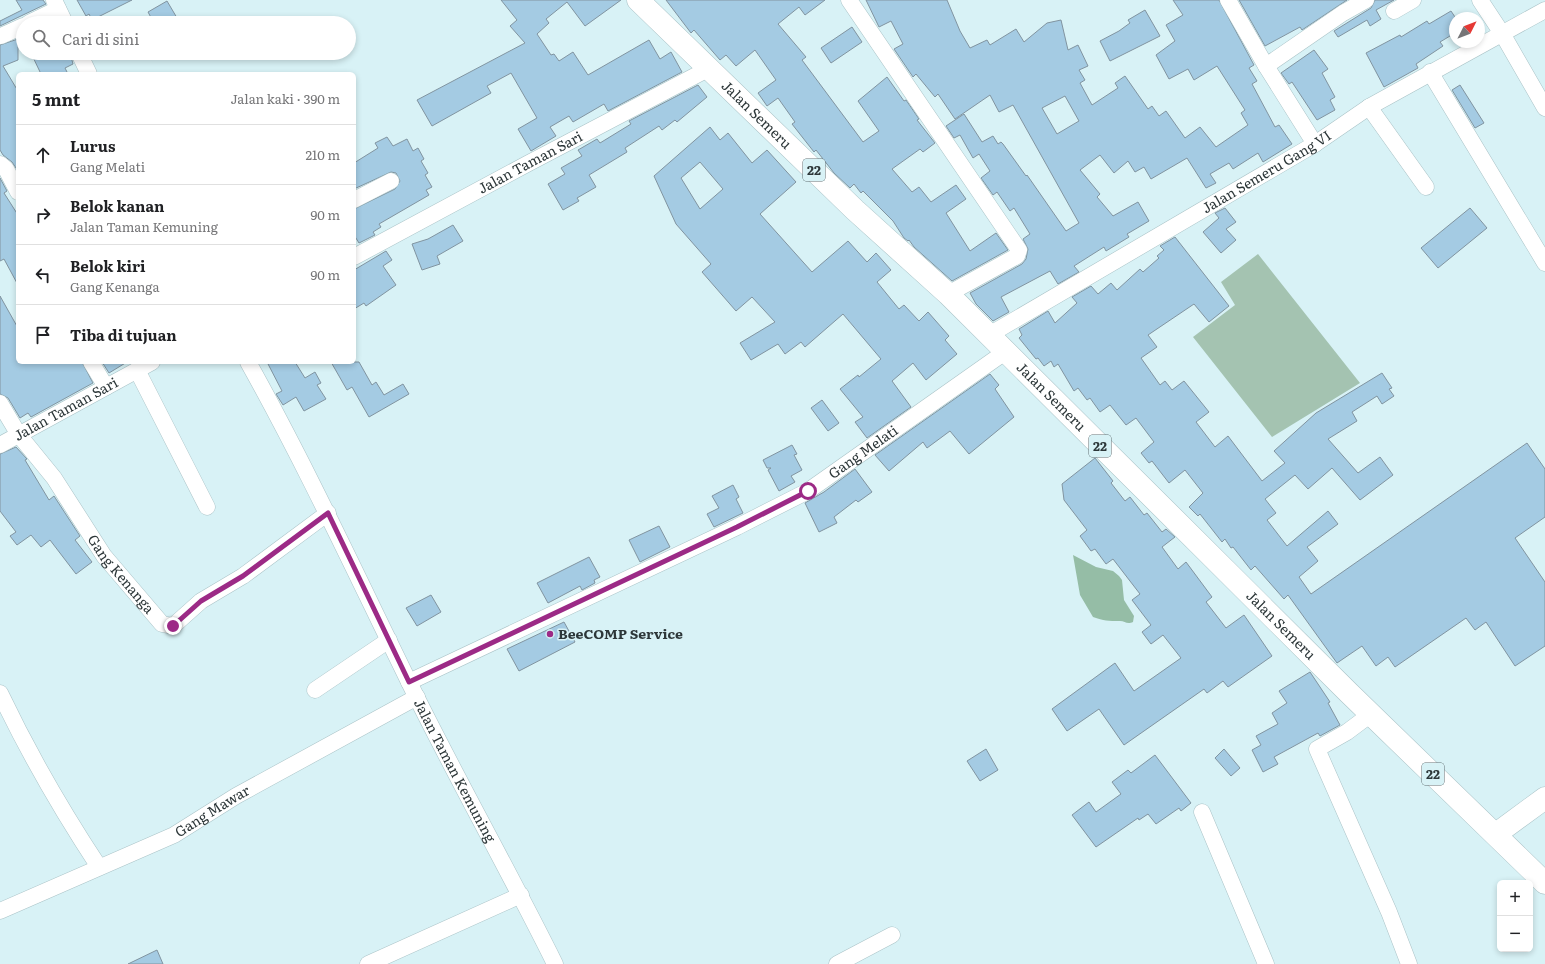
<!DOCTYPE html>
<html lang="id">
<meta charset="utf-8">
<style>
body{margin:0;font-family:Literata,serif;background:#f6f6f6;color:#202124}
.controls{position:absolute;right:12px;bottom:12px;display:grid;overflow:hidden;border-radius:6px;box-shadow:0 2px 6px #0003}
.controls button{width:36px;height:36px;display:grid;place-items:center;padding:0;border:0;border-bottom:1px solid #e0e0e0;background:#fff;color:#202124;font:20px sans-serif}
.compass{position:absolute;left:1449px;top:12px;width:36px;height:36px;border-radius:50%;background:#fff;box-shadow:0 2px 6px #0003;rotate:48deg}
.stop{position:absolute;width:12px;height:12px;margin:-9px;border:3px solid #9c2a86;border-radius:50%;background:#fff}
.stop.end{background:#9c2a86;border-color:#fff;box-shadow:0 1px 4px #0008}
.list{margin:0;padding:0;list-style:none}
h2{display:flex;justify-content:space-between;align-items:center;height:52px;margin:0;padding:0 16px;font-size:17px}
h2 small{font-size:13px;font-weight:400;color:#757577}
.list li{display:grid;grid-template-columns:26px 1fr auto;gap:12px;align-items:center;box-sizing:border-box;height:60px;padding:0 16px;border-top:1px solid #e0e0e0}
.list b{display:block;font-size:15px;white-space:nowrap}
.list p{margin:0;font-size:13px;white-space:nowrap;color:#757577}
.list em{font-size:13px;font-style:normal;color:#757577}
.icon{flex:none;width:22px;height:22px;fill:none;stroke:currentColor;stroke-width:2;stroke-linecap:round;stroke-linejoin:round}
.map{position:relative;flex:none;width:1545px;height:964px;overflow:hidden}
.search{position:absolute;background:#fff;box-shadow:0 2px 6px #0003;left:16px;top:16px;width:340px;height:44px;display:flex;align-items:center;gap:10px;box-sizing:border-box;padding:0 14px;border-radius:22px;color:#757577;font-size:15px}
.panel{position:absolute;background:#fff;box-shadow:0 2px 6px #0003;left:16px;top:72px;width:340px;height:292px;border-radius:6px}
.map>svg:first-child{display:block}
.green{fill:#a4c3b1}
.forest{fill:#95bda6}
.building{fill:#a4cbe3;stroke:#8194a0;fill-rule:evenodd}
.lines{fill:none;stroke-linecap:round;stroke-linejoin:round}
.street-casing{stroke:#aac3c7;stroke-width:17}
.secondary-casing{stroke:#aac3c7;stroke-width:23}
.highway-casing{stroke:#aac3c7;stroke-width:23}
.street{stroke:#fff;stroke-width:16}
.secondary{stroke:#fff;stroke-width:22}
.highway{stroke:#fff;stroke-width:22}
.route{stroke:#9c2a86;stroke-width:5}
.poi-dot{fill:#9c2a86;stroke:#d8f2f6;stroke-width:1.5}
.labels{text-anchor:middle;stroke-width:3;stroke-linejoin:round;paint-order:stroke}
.shield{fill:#d8f2f6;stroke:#606f72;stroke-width:1}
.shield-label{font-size:13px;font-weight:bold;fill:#2d3739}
.street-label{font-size:14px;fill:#2d3739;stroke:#d8f2f6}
.poi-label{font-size:14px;font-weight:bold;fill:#2d3739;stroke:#d8f2f6;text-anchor:start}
</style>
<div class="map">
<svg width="1545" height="964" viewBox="0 0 1545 964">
<rect width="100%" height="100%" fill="#d8f2f6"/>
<path class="green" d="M1258 254 1360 383 1272 437 1193 337 1235 305 1221 282Z"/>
<path class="forest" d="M1073 555 1096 567 1113 571 1119 576 1122 580 1124 600 1134 616 1133 622C1127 625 1125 621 1120 621 1108 621 1104 621 1093 617L1080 595Z"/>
<g class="building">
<path d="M16 0H43L46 4 0 26V21L22 10Z"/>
<path d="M77 0H132L92 20 89 14 86 16Z"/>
<path d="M501 0H621L585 26 567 2 546 19 549 23 537 34 551 55 554 54 559 61 573 52 588 75 649 40 660 59 671 52 682 72 608 111 604 104 573 122 569 116 550 127 556 136 531 151 518 129 537 118 511 73 487 86 491 93 432 126 417 100 525 43 510 26 517 20Z"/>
<path d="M666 0H825L805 15 799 7 778 24 806 57 802 60 863 142 879 131 858 101 887 77 904 101 906 100 919 119 917 120 935 143 923 152 920 149 892 169 912 192 919 187 931 202 956 185 966 199 946 213 970 251 996 233 1008 250 952 281 914 247 909 240 908 241 904 238 893 221 863 191 861 193 854 184 850 188 834 173 816 150 814 152 792 124 795 122 778 98 767 106 758 93 776 80 755 50 736 66 726 55 720 60 694 30 691 33Z"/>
<path d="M866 0H947L960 31 970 48 987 40 990 45 1016 29 1024 42 1047 23 1061 20 1068 50 1078 45 1088 66 1079 70 1085 80 1080 83 1092 105 1118 88 1115 83 1125 76 1148 109 1152 106 1159 116 1166 111 1185 138 1200 127 1216 147 1248 125 1241 113 1245 110 1217 66 1194 80 1188 69 1169 79 1156 55 1175 41 1166 25 1183 15 1173 0H1219L1254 65 1249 68 1257 81 1252 84 1275 127 1279 125 1292 144 1263 162 1258 153 1233 169 1229 163 1210 174 1216 183 1206 188 1187 158 1151 179 1144 167 1135 172 1128 161 1114 173 1100 155 1080 170 1100 194 1097 197 1113 216 1138 202 1149 221 1127 234 1129 237 1106 251 1104 247 1074 266 1079 272 1058 284 1050 271 1001 297 1009 312 993 321 976 304 970 293 1022 264 1026 259 1028 249 1023 239 1030 234 1014 208 1010 211 997 192 993 195 981 178 990 171 979 154 973 158 960 135 954 138 946 126 964 114 982 142 993 136 998 144 1001 142 1003 144 1026 176 1027 175 1066 231 1079 223 1013 105 999 112 990 95 955 119 938 94 935 97 916 74 913 77 894 49 903 44 891 21 879 27ZM1065 96 1079 121 1057 134 1042 108Z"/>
<path d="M1239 0H1347L1302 30 1300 27 1265 46Z"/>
<path d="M1375 0H1394L1376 10 1381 19 1370 26 1367 20 1338 37 1334 31 1371 8Z"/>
<path d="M167 1 180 23H154L148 12Z"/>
<path d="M1145 10 1160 36 1110 61 1100 41 1119 31 1130 23 1128 20Z"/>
<path d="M1451 11 1455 17V33L1440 42 1443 46 1416 64 1418 68 1384 87 1366 53 1400 35 1401 37 1427 21 1429 24Z"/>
<path d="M852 27 862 42 831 63 821 48Z"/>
<path d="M18 39V60L3 66 18 91V171L12 162 3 155 0 150V45Z"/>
<path d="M1314 50 1328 69 1322 73 1335 97 1330 100 1335 110 1317 120 1292 82 1289 84 1281 73Z"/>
<path d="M31 53H70L73 64 65 68 68 74H41Z"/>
<path d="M698 85 707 97 677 122 675 120 662 130 659 126 625 148 627 152 589 175 596 187 577 198 579 201 563 210 548 184 565 174 561 168 582 156 578 150 597 139 600 143 631 124 629 121Z"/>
<path d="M1460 85 1484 123 1475 128 1452 90Z"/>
<path d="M710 127 720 140 728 133 752 163 767 150 796 182 760 214 812 272 848 241 867 262 876 253 891 270 877 282 899 309 904 305 919 321 928 312 949 336 945 340 957 354 926 380 913 363 892 381 911 407 867 438 855 422 863 417 840 389 858 375 859 377 881 359 843 314 805 347 801 342 785 354 778 344 751 360 740 343 775 322 752 297 736 311 702 272 711 264 676 224 654 176ZM700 162 723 189 700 209 681 178Z"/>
<path d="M387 137 393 146 407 139 413 151 418 148 424 159 421 161 428 173 425 175 432 187 426 190 429 195 379 224 381 227 373 232 375 235 359 243 354 235V209L395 189 400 181 396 173 391 172 354 189V163L378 148 375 143Z"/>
<path d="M0 178 7 191 4 193 18 215V285L4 259 0 261Z"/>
<path d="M1225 208 1236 222 1226 229 1236 240 1221 253 1203 232 1219 218 1215 213Z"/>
<path d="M1470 208 1487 228 1438 268 1421 248Z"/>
<path d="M453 225 463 241 437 256 440 264 422 270 412 244 428 239Z"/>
<path d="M1175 237 1229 306 1209 322 1194 304 1148 335 1157 347 1141 358 1160 385 1165 381 1172 390 1184 381 1209 412 1196 422 1215 447 1228 436 1262 481 1285 463 1274 451 1316 413 1382 373 1392 388 1389 389 1394 396 1382 404 1377 396 1352 412 1357 421 1328 439 1358 473 1380 457 1393 475 1360 500 1332 468 1308 489 1295 475 1265 499 1276 513 1267 520 1287 546 1328 511 1338 524 1307 547 1318 561 1299 577 1311 594 1527 443 1545 469V517L1515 538 1545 582V646L1515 666 1486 622 1475 630 1466 618 1395 667 1388 657 1376 666 1362 646 1337 663 1288 595 1284 599 1255 566 1251 570 1233 547 1231 548 1225 539 1222 542 1200 514 1198 516 1189 507 1203 493 1185 470 1169 483 1152 461 1149 463 1141 453 1154 442 1136 418 1126 425 1110 405 1100 412 1090 398 1087 400 1078 388 1074 391 1058 364 1054 367 1051 361 1044 366 1038 358 1036 359 1019 338 1022 335 1019 329 1048 311 1055 323 1077 303 1072 297 1091 286 1098 294 1111 283 1117 290 1140 269 1143 272 1159 258 1157 256 1164 250 1160 246Z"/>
<path d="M386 251 392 260 383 266 396 285 366 306 364 303 354 309V270Z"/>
<path d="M0 296 18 328V362H82L93 383 31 417 28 413 20 418 8 398 0 394Z"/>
<path d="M102 362H127L109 373Z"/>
<path d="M267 362H295L305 378 315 372 321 383 317 385 326 399 304 411 296 397 283 405 276 394 282 391Z"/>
<path d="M331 362H359L372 385 376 382 384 395 403 384 409 394 369 417 352 387 347 390Z"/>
<path d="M990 374 999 385 995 389 1014 417 969 454 950 431 927 448 923 442 889 471 875 455Z"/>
<path d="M822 400 839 423 828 431 811 408Z"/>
<path d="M792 445 797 454 794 455 802 470 791 476 795 482 779 491 768 470 771 468H767L763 460Z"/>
<path d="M16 447 27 459 25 460 49 500 54 496 80 536 75 540 92 562 76 574 50 540 41 547 31 535 17 545 10 536 16 532 0 511V454Z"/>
<path d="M1095 458 1113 481 1111 483 1125 501 1130 497 1144 515 1147 513 1162 532 1166 529 1175 537 1162 547 1178 569 1186 562 1212 597 1206 602 1226 628 1244 615 1272 656 1228 687 1223 681 1207 693 1204 689 1124 745 1099 709 1067 731 1052 709 1115 663 1134 691 1181 658 1163 635 1151 644 1142 632 1151 625 1132 600 1140 594 1113 559 1106 564 1095 549 1091 551 1080 536 1087 530 1064 500 1062 484Z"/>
<path d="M855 469 872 492 858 502 856 500 834 517 837 523 819 532 805 503 824 492Z"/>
<path d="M733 485 739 497 736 499 743 513 714 527 707 514 719 508 712 496Z"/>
<path d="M659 526 670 547 640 562 629 540Z"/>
<path d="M589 557 600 577 594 580 595 583 582 590 580 586 548 603 537 583Z"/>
<path d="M431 595 441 612 417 626 406 608Z"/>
<path d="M564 622 575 642 519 671 507 649Z"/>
<path d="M1310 672 1330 702 1328 703 1340 725 1320 736 1318 733 1274 757 1278 764 1263 772 1252 750 1261 745 1256 736 1278 724 1272 713 1287 703 1279 691Z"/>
<path d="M986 749 998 770 980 781 967 761Z"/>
<path d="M1224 749 1240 768 1231 776 1215 758Z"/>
<path d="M1155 755 1191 803 1181 811 1179 808 1156 824 1148 814 1139 820 1138 818 1096 847 1072 815 1089 802 1096 812 1121 794 1112 782 1128 770 1131 773Z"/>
<path d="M157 950 163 964H128Z"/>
</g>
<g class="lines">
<g class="street-casing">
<g id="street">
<path d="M54 0 65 23"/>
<path d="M849 0 1019 250 1017 256 948 294"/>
<path d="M1228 0 1266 66 1315 144"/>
<path d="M1480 0 1503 35 1545 108"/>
<path d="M1394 11 1413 0"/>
<path d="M29 23 58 9"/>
<path d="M1 36 23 26"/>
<path d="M79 53 89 74"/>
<path d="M1266 66 1343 13 1366 0"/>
<path d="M1430 72 1545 263"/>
<path d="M1369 107 1426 187"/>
<path d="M0 164 6 169 18 192"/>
<path d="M354 200 391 181"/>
<path id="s1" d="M354 257 527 164 708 69"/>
<path id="s2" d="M989 335 1315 144 1369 107 1545 10"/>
<path d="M91 362 106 387"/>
<path id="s3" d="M248 362C306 466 356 574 408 680 455 776 508 869 555 964"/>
<path d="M137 370 207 507"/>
<path id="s4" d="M0 403 19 435 54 478 104 556 162 624 173 626 201 601 243 576 328 513"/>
<path id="s5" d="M0 445 152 362"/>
<path id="s6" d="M409 682 737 527 808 491 1005 352"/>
<path d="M315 690 389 640"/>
<path d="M0 693C29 754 62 811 99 867"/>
<path d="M1371 714 1347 732 1317 749 1389 912 1409 964"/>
<path d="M1202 812 1266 964"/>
<path id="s7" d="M0 911 174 835 236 796 417 697"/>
<path d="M368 964 521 895"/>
<path d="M837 964 892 935"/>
</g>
</g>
<g class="secondary-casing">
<path id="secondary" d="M1496 834 1545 798"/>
</g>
<g class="highway-casing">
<g id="highway">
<path id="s8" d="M638 0 855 210 948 294 1349 693 1545 883"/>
</g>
</g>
<use href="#street" class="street"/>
<use href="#secondary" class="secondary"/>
<use href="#highway" class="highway"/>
</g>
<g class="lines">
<path class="route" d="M173 626 201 601 243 576 328 513 409 682 737 527 808 491"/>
</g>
<circle class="poi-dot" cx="550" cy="634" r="4"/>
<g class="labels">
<g class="shield">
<rect x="803" y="159" width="22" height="22" rx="3"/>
<rect x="1089" y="435" width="22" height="22" rx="3"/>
<rect x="1422" y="763" width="22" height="22" rx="3"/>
</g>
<g class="shield-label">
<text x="814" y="175">22</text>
<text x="1100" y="451">22</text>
<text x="1433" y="779">22</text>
</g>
<g class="street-label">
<text dy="5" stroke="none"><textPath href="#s8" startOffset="165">Jalan Semeru</textPath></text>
<text dy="5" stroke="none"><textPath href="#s1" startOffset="200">Jalan Taman Sari</textPath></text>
<text dy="5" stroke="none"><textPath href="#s2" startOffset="322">Jalan Semeru Gang VI</textPath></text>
<text dy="5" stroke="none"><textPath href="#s8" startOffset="573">Jalan Semeru</textPath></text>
<text dy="5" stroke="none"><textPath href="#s5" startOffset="75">Jalan Taman Sari</textPath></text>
<text dy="5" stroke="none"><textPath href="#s6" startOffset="510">Gang Melati</textPath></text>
<text dy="5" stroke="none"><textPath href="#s4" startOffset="210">Gang Kenanga</textPath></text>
<text dy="5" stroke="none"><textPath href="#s8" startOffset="897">Jalan Semeru</textPath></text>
<text dy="5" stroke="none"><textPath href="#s3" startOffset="458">Jalan Taman Kemuning</textPath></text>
<text dy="5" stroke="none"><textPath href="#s7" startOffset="235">Gang Mawar</textPath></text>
</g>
<g class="poi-label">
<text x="558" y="639">BeeCOMP Service</text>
</g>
</g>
</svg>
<div class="controls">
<button>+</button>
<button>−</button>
</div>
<svg class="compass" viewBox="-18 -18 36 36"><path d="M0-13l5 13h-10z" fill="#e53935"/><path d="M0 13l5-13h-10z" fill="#757577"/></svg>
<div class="stop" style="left:808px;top:491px"></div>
<div class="stop end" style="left:173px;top:626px"></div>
<div class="search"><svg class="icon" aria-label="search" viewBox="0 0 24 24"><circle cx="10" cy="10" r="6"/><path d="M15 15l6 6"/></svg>Cari di sini</div>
<section class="panel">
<h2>5 mnt<small>Jalan kaki · 390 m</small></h2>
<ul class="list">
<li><svg class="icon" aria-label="ahead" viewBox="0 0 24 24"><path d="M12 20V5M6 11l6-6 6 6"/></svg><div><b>Lurus</b><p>Gang Melati</p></div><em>210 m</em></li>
<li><svg class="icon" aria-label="right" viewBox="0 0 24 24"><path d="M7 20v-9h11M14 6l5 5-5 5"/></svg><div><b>Belok kanan</b><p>Jalan Taman Kemuning</p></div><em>90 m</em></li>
<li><svg class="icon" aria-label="left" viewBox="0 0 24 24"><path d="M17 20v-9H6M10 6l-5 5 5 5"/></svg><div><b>Belok kiri</b><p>Gang Kenanga</p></div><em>90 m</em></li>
<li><svg class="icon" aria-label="arrive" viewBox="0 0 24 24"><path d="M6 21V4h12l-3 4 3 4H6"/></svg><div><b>Tiba di tujuan</b></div></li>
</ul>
</section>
</div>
